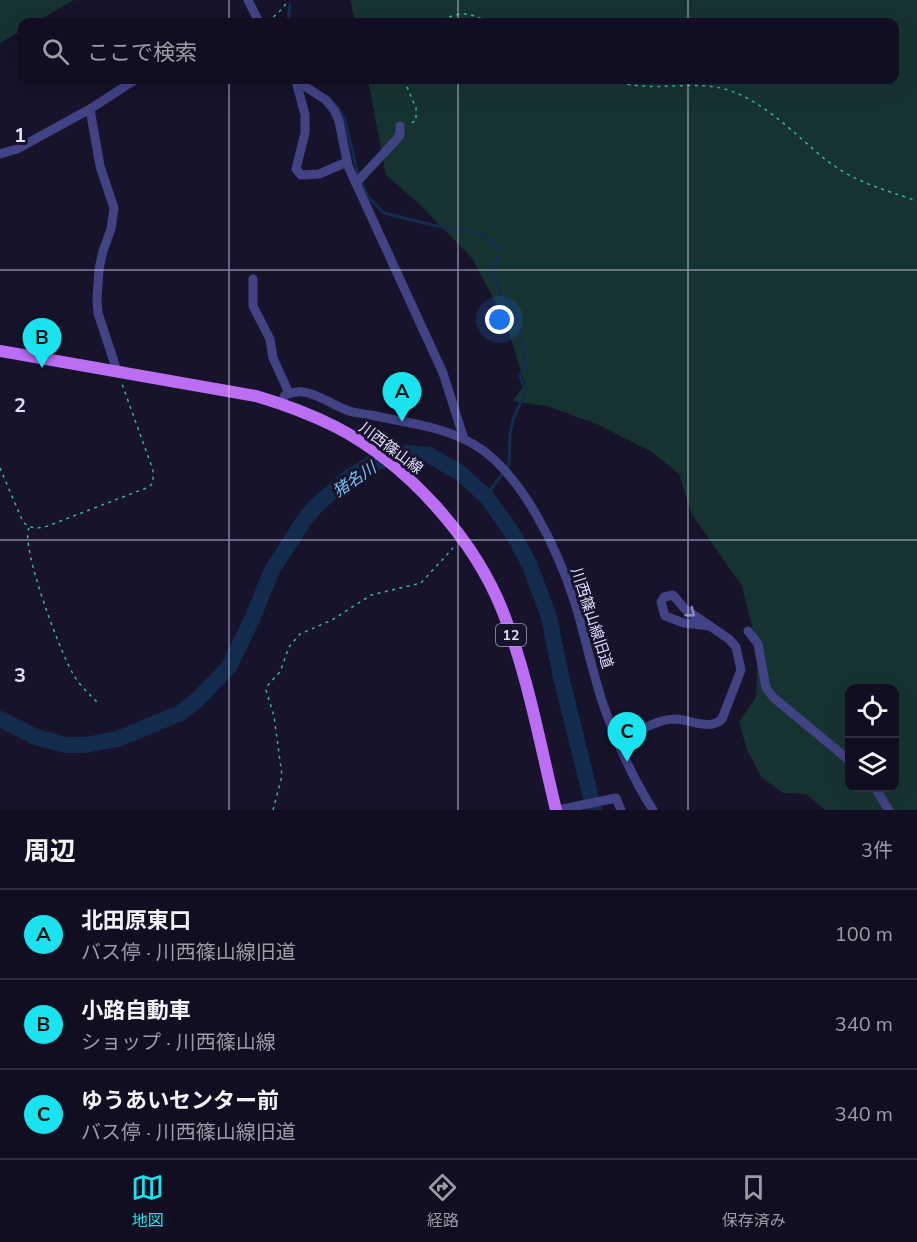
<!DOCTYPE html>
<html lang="ja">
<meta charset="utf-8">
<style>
body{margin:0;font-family:"Nunito Sans","Noto Sans JP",sans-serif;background:#191729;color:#f1f3f6}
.controls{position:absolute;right:18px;bottom:18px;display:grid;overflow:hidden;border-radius:12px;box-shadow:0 6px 24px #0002}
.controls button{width:54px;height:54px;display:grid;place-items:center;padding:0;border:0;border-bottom:2px solid #302e3e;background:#100e20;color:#f1f3f6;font:30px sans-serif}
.you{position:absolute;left:500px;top:320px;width:21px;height:21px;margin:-15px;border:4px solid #fff;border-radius:50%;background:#1a73e8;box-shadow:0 0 0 9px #1a73e833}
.badge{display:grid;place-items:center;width:39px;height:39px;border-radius:50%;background:#19e3ee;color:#111;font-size:20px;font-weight:700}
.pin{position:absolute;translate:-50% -50px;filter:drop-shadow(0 2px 3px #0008)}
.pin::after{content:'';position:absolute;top:32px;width:21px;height:18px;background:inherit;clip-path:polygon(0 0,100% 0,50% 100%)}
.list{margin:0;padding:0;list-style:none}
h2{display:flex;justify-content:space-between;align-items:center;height:78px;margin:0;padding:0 24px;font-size:26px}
h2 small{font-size:20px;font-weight:400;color:#9c9ca5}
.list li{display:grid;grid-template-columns:39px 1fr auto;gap:18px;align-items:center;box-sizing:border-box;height:90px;padding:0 24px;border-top:2px solid #302e3e}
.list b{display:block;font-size:22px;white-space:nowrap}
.list p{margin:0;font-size:20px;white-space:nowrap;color:#9c9ca5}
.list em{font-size:20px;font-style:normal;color:#9c9ca5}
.icon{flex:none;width:33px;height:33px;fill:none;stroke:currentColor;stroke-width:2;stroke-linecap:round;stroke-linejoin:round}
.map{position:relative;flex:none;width:917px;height:810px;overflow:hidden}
.search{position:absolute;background:#100e20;box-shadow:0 6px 24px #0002;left:18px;right:18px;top:18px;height:66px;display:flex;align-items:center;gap:15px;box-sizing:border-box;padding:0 21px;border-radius:12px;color:#9c9ca5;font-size:22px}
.sheet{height:348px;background:#100e20}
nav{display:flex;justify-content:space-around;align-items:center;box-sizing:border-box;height:84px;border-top:2px solid #302e3e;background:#100e20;font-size:16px;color:#9c9ca5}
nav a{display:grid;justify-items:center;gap:3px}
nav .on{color:#19e3ee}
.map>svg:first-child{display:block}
.green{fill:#173331;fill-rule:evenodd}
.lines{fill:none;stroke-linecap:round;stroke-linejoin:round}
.stream{stroke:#132c4e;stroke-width:3}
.river{stroke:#132c4e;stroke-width:16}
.path{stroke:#3ab5a7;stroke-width:1.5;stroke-dasharray:3 4.5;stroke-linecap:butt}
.minor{stroke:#424385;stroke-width:9}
.major{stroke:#bb6ef4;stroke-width:12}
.oneway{stroke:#8989bb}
.grid{fill:none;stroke:#e0defd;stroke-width:1.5;stroke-opacity:0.55}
.labels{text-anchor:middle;stroke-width:6;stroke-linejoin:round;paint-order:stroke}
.shield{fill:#16132a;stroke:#a3a1be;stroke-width:1.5}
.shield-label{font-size:14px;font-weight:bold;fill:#e0defd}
.street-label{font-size:15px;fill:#e0defd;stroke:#16132a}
.water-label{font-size:16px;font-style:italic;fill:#74c0f5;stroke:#16132a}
.grid-label{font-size:20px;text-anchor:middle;font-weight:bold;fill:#e0defd;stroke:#16132a;stroke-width:6;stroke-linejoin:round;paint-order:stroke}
</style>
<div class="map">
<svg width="917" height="810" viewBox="0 0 917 810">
<rect width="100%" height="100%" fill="#16132a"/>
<g class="green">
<path d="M0 0H74L36 22H22V30L0 43Z"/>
<path d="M350 0H917V810H825L806 794 783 793 762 778 747 750 739 722 756 697 758 651 742 586 692 515 679 474 652 452 597 424 547 406 513 401 525 384 505 320 472 258 419 204 386 175 368 80H894V22H355ZM850 688H894V788H850Z"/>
</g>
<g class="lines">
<g class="stream">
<path d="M288 22 290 4"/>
<path d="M329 98 339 109 345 120 358 175 368 197 384 213 449 229 479 233 489 239 498 248 499 255 491 270 501 294 513 307 517 317 526 367 520 375 525 393 513 420 510 434 509 465 486 496"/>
</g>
<path class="river" d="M0 719 36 737 66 745H85L118 739 180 713 196 701 229 667 253 617 272 570 307 516 319 503 348 478 371 464 407 453 429 455 460 473 486 496 515 537 530 566 549 617 561 677 594 810"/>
<g class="path">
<path d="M268 22 283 8 288 0"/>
<path d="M435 22C458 14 465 9 487 22"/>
<path d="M404 80 416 108V121L408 124"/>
<path d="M613 80C651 95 696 77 734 92 769 106 798 137 826 160 856 183 883 189 917 201"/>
<path d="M0 468 23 522C30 529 36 528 45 527L149 487 153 483V470L122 384"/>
<path d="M29 528C20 546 60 651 72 672 78 684 89 694 99 704"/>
<path d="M273 810 282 776 274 716 266 690 268 685 280 672 289 647 300 634 332 620 371 595 421 583 453 548"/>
</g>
<g class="minor">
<path d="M248 0 259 22"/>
<path d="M295 80 326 100 334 110 339 121 348 166 443 373 464 439"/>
<path d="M296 81 305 115V133L296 169 301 175 319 174 347 162"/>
<path d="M90 109 100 166 114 208 111 229 103 251 99 269 97 299 98 313 117 371"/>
<path d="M0 154 17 149 90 109 135 80"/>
<path d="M356 183 396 140 400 135V126"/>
<path d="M253 279V306L270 339 273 358 289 393"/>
<path d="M281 404 285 395C291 393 297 391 303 392 319 394 334 406 349 411 356 413 364 414 371 415 407 423 443 426 475 445 523 474 558 551 575 603 585 636 592 671 603 704 616 741 632 777 653 810"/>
<path d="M748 631 758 644 766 688 774 698 850 761"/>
<path d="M618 743C636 733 655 719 676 719 691 720 710 731 722 719L741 670 736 647 729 639 685 609 673 595 664 597 661 602 665 616 684 623 709 626"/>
<path d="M875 788 889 810"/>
<path d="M558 810 616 798 621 810"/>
</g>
<path class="major" d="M0 351 256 396C283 404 310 414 336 427 407 464 474 538 503 612 528 676 540 744 556 810"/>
</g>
<defs><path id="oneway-chevron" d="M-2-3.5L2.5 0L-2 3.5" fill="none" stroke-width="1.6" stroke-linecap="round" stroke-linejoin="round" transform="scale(1.5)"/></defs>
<use class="oneway" href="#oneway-chevron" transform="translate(691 613) rotate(38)"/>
<path class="grid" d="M229 0V22M458 0V22M688 0V22M229 80V810M458 80V810M688 80V810M0 270H917M0 540H917"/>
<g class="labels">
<rect class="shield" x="496" y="624" width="30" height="22" rx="4.5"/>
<g class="shield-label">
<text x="511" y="640">12</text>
</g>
<g class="street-label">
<text transform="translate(391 448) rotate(37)" y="5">川西篠山線</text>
<text transform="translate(592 618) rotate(72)" y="5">川西篠山線旧道</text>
</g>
<g class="water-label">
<text transform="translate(354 479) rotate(-34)" y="6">猪名川</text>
</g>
</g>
<g class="grid-label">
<text x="20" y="142">1</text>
<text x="20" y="412">2</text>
<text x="20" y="682">3</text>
</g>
</svg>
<div class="controls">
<button><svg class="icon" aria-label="locate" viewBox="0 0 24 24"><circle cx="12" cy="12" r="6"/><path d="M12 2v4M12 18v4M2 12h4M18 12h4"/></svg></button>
<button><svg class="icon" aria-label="layers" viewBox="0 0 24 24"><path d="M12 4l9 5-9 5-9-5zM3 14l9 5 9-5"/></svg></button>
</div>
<div class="you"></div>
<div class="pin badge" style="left:402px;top:422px">A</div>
<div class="pin badge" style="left:42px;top:368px">B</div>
<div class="pin badge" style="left:627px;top:762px">C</div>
<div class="search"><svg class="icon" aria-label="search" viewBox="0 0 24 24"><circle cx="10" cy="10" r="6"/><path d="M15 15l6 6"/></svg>ここで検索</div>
</div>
<section class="sheet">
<h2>周辺<small>3件</small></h2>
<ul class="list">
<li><span class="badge">A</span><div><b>北田原東口</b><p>バス停 · 川西篠山線旧道</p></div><em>100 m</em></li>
<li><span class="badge">B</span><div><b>小路自動車</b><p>ショップ · 川西篠山線</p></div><em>340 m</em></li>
<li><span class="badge">C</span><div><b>ゆうあいセンター前</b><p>バス停 · 川西篠山線旧道</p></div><em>340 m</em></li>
</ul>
</section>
<nav>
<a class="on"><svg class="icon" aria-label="map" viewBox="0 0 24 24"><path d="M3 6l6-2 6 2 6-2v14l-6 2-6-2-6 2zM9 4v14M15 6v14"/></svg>地図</a>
<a><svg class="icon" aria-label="directions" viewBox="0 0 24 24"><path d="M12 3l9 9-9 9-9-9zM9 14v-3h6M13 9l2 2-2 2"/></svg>経路</a>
<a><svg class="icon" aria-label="saved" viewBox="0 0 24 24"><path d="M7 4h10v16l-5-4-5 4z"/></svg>保存済み</a>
</nav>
